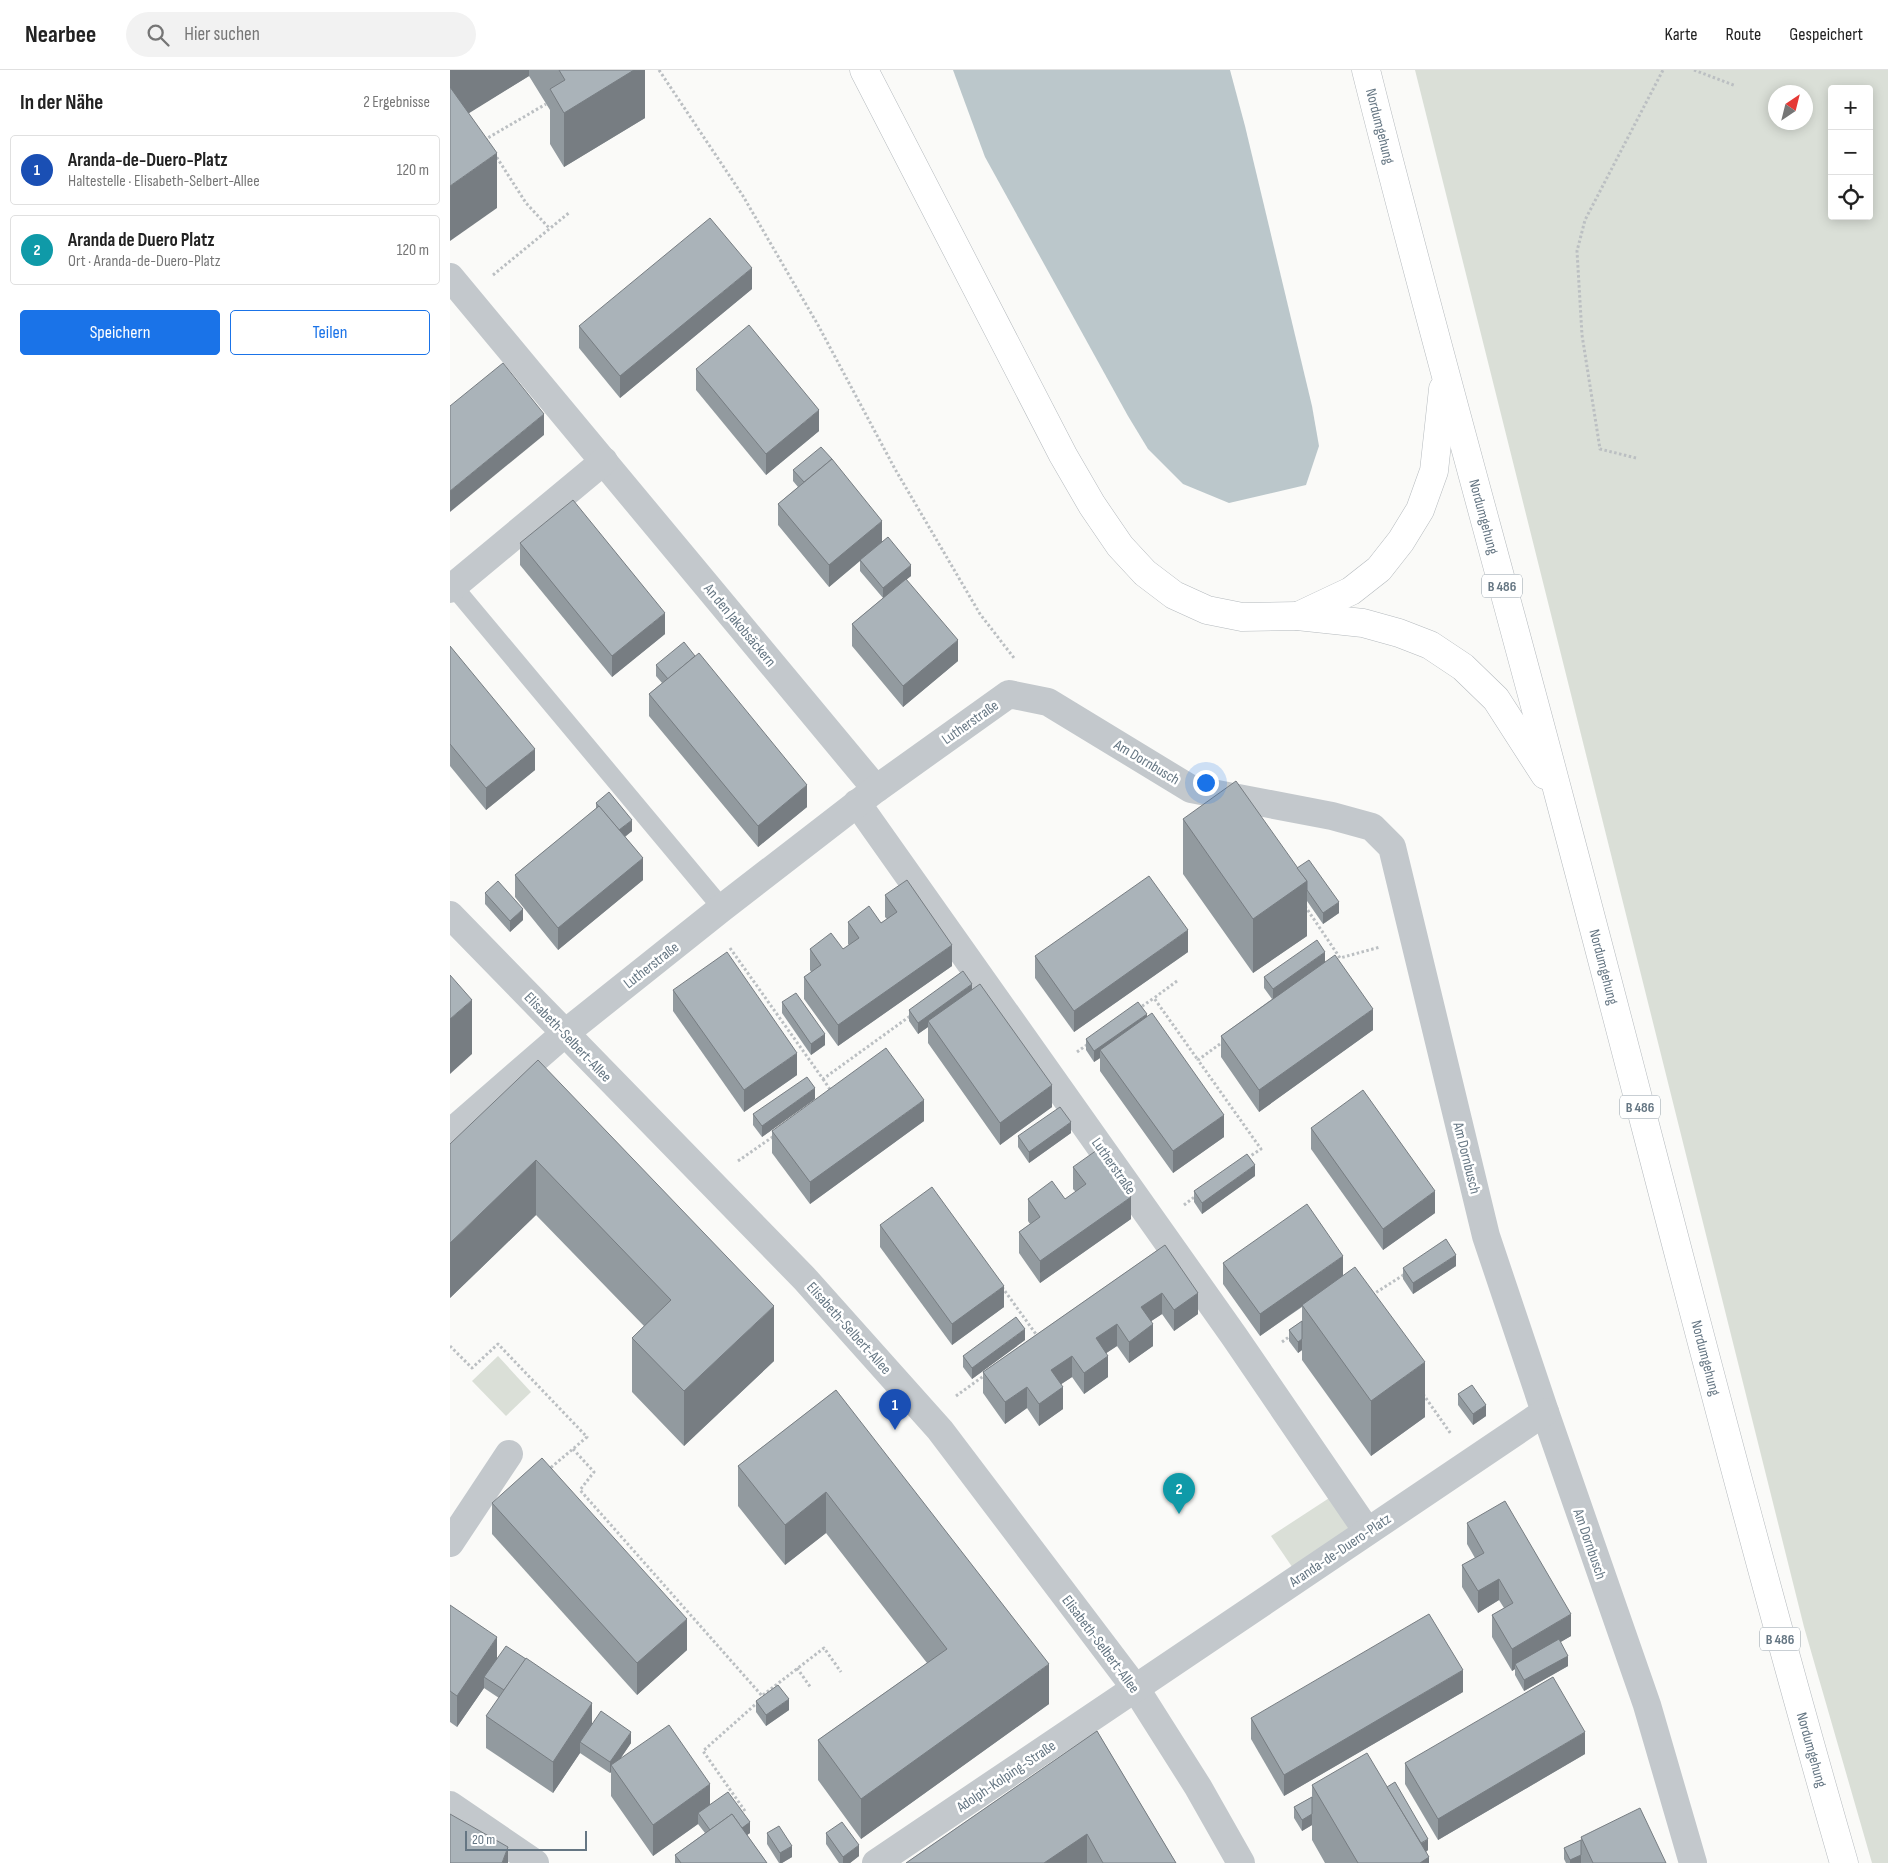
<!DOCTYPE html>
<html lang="de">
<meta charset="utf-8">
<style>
body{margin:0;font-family:"Sofia Sans Condensed",sans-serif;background:#f2f2f2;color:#222}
.controls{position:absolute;right:15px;top:15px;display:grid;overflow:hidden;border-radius:5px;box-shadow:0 2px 12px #0003}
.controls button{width:45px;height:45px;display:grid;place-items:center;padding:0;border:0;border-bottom:1px solid #e0e0e0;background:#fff;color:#222;font:25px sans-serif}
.compass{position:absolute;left:1318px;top:15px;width:45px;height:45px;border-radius:50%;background:#fff;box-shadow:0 2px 12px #0003;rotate:35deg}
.scale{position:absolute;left:15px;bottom:12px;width:122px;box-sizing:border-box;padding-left:5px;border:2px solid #657683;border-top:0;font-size:14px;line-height:18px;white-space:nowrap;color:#657683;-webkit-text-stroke:4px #fff;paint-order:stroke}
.you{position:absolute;left:755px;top:712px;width:18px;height:18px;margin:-12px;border:4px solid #fff;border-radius:50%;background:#1a73e8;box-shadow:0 0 0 8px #1a73e833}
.badge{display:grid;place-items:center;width:32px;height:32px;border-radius:50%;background:#1a73e8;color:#fff;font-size:16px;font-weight:700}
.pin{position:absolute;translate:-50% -41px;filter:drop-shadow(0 1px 2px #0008)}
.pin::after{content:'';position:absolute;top:26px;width:18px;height:15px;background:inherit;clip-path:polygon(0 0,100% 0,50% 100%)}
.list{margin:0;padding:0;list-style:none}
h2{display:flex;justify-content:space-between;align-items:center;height:65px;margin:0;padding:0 20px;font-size:21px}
h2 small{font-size:16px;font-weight:400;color:#767676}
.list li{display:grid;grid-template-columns:32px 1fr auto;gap:15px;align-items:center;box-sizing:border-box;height:70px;margin:0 10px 10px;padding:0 10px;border:1px solid #e0e0e0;border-radius:5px}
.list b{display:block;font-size:19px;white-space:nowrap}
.list p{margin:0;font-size:16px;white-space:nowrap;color:#767676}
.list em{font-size:16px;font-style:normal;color:#767676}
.actions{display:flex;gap:10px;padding:15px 20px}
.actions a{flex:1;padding:11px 0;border:1px solid #1a73e8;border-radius:5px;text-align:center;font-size:18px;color:#1a73e8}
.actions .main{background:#1a73e8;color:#fff}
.icon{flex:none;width:28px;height:28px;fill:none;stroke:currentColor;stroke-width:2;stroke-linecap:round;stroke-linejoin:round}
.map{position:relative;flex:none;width:1438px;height:1793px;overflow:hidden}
header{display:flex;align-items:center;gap:30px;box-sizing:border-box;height:70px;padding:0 25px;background:#fff;border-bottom:1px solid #e0e0e0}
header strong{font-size:24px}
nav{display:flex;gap:28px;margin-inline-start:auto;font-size:18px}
.search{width:350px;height:45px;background:#f2f2f2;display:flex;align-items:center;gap:12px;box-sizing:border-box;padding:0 18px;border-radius:28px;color:#767676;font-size:19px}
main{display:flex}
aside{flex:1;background:#fff}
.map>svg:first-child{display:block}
.green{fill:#dadfd7;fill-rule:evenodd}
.water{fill:#bbc7cb}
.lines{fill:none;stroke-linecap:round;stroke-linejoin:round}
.primary-casing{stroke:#b5babe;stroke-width:29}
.path{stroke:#bbbfc2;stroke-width:3;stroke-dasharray:2.5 2.5;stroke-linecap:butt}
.lane{stroke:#c3c8cc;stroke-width:19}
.street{stroke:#c3c8cc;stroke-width:28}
.primary{stroke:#fff;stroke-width:28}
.wall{fill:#929a9f}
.shaded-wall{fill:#777d82}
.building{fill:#aab3b9;stroke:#777d82}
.labels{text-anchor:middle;stroke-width:5;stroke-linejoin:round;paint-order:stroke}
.shield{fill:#fff;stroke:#939fa8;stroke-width:1}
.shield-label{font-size:14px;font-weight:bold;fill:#657683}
.street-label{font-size:15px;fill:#657683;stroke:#fff}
</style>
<header>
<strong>Nearbee</strong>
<div class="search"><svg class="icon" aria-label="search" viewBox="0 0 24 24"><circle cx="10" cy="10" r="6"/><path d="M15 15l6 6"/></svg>Hier suchen</div>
<nav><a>Karte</a><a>Route</a><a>Gespeichert</a></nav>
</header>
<main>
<aside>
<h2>In der Nähe<small>2 Ergebnisse</small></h2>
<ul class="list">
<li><span class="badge" style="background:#1a4fb4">1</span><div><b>Aranda-de-Duero-Platz</b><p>Haltestelle · Elisabeth-Selbert-Allee</p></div><em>120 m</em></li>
<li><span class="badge" style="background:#0f9aa8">2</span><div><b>Aranda de Duero Platz</b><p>Ort · Aranda-de-Duero-Platz</p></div><em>120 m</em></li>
</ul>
<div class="actions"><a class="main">Speichern</a><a>Teilen</a></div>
</aside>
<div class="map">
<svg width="1438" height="1793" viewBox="0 0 1438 1793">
<rect width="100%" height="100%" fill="#fafaf8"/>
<g class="green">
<path d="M965 0H1438V1793H1422L1354 1557ZM1382 19H1419V146H1382ZM1356 22V52H1326V22Z"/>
<path d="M48 1286 81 1322 56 1346 22 1311Z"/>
<path d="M890 1421 916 1458 849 1507 821 1466Z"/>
</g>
<path class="water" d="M503 0H780L795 56 862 336 869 376 856 415 779 433 733 414 698 379 678 346 535 87Z"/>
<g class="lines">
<g class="primary-casing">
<g id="primary">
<path d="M414 0 613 385 642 435 670 476 695 503 724 525 757 540 792 547 847 546 913 553 949 563 980 575 1013 597 1046 629 1095 705"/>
<path id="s1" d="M916 0C977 244 1046 487 1110 730 1204 1084 1292 1440 1394 1793"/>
<path d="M848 546 901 521 929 499 951 471 970 440 984 401 993 319"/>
</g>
</g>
<g class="path">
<path d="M209 0 293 126 368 255 445 399 530 544 564 588"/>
<path d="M1244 0 1286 16"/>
<path d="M37 71 36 69 96 34"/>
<path d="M44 83 76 133 100 159"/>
<path d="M43 205 120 142"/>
<path d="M1186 388 1150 379 1132 265 1127 181 1135 150 1213 0"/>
<path d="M855 836 890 888 930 877"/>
<path d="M280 878 373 1009 463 944"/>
<path d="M727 911 704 928 748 990"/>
<path d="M688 939 704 928"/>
<path d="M774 971 748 990 811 1079 796 1089"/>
<path d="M627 982 638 974"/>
<path d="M373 1009 381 1021"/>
<path d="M288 1091 324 1066"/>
<path d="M734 1135 747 1125"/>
<path d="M552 1217 588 1267"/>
<path d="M922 1225 955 1204"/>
<path d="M832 1272 843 1264"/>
<path d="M0 1276 22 1298 48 1274 137 1367 98 1400"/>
<path d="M973 1324 1001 1364"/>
<path d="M506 1326 535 1305"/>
<path d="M123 1379 144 1402 130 1420 314 1628"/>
<path d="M347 1598 361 1618"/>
<path d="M313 1625 374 1578 391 1602"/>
<path d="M295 1741 253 1681 307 1633"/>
</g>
<path class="lane" d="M3 516 272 838"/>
<g class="street">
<path d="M0 207 426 719"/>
<path d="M0 519 154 391"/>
<path d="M407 733 784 1266 917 1461"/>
<path d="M0 845 354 1208 490 1360 686 1619 748 1717 791 1793"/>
<path d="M0 1063 114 964 272 838 426 719 559 624 598 632 741 719 882 746 922 757 942 777 1036 1166 1095 1342 1197 1635 1243 1793"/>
<path d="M0 1473 59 1384"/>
<path d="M0 1735 85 1793"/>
<path d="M426 1793 1095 1342"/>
</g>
<use href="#primary" class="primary"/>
</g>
<g class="wall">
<path d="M0 0H195V48L114 97 100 74V40L79 6 18 43 47 138Z"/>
<path d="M302 219 170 328 129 278V256Z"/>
<path d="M246 299 369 361 316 405 246 320Z"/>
<path d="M343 400 432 472 461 506 456 509 508 591 453 637 402 576V554L433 528 410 501V491L379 517 328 455V434L348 417 343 411Z"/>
<path d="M70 473 215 564 162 607 70 495Z"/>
<path d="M0 576 85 700 36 740 0 696Z"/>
<path d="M206 595 357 737 308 777 199 646V624L212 613 206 606Z"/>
<path d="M146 733 182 761 175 767 193 810 108 880 65 827V805L146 739Z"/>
<path d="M733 749 847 798 889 843 873 854 857 831V866L803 903 733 804Z"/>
<path d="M35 823 73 850 60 862 35 834Z"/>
<path d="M435 825 502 896 388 976 354 929V907L361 902 360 900V879H393L399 875 398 874V852L431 853 437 849 435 847Z"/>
<path d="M738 882 624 962 585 908V886Z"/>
<path d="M875 891 923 960 809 1042 771 987V966L822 929 814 918V907Z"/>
<path d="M522 919 602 1037 550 1075 478 973V957L468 964 459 951V940Z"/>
<path d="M223 920 347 1005 294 1042 223 941Z"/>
<path d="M332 932 375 975 361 985 332 943Z"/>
<path d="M697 947 774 1067 723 1103 650 1001V988L644 992 636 980V969Z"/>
<path d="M88 990 324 1291 234 1376 182 1322V1268L194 1256 86 1145 0 1228Z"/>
<path d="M365 1029 312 1067 303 1055V1044Z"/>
<path d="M474 1051 360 1134 322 1083V1061Z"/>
<path d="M861 1058 985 1143 933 1180 861 1079Z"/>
<path d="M621 1063 579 1093 568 1077V1066Z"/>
<path d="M623 1097 681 1149 590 1213 569 1183V1162L580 1154 578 1151V1129H615L626 1122 623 1119Z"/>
<path d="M805 1106 752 1144 744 1132V1121Z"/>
<path d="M430 1155 554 1237 502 1275 430 1177Z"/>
<path d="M715 1175 748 1244 724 1261 712 1244 701 1251 703 1276 679 1293 667 1276 656 1283 658 1307 634 1324 622 1307 611 1314 613 1339 589 1356 577 1338 555 1354 533 1323V1302Z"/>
<path d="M773 1193 893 1205 975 1347 921 1386 852 1290V1280L848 1283 839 1271V1260L852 1251V1237L810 1266 773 1214Z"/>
<path d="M1006 1196 963 1224 953 1209V1198Z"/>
<path d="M575 1270 522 1309 513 1297V1286Z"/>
<path d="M386 1320 599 1634 411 1769 368 1710V1670L477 1593 376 1463 335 1495 288 1436V1396Z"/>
<path d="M1008 1324 1036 1346 1023 1355 1008 1335Z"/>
<path d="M42 1433 237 1580 187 1625 42 1464Z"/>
<path d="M1017 1453 1121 1566 1110 1572 1118 1596 1074 1621 1065 1605V1599L1062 1601 1042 1567V1545L1054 1538 1049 1530 1028 1543 1012 1517V1495L1025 1488 1017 1474Z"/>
<path d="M0 1535 47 1588 142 1654 181 1673 170 1689 260 1734 300 1763 297 1765 317 1793H225V1785L255 1763 248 1754 203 1786 161 1726V1702L160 1703 130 1683 103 1723 36 1678V1646L49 1628 34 1618 7 1657 0 1652Z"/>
<path d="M1013 1622 834 1726 801 1669V1648Z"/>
<path d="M306 1631 339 1640 316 1656 306 1642Z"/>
<path d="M647 1661 726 1793H456Z"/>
<path d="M1135 1684 988 1770 955 1714V1693Z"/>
<path d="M862 1715 937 1717 978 1780 976 1782 979 1793H875L862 1770V1755L852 1761 844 1748V1737L862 1727Z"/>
<path d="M317 1763 342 1787 332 1793H329L317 1774Z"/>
<path d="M376 1763 409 1786 400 1793H389L376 1774Z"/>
<path d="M1131 1767 1216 1793H1116L1114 1789V1778L1131 1770Z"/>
</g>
<g class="shaded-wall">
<path d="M0 0H79V6L0 55Z"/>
<path d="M184 0H195V48L114 97V43Z"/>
<path d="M47 83V138L0 171V116Z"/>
<path d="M302 198V219L170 328V306Z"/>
<path d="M369 340V361L316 405V384Z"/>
<path d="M94 344V365L0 442V421Z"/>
<path d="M432 451V472L379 517V495Z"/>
<path d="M461 495V506L433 529V518Z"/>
<path d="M215 543V564L162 607V586Z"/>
<path d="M508 570V591L453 637V616Z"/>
<path d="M85 679V700L36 740V718Z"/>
<path d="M357 715V737L308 777V756Z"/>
<path d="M182 750V761L169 771V760Z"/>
<path d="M193 788V810L108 880V858Z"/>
<path d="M857 811V866L803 903V849Z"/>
<path d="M889 832V843L873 854V843Z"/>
<path d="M73 839V850L60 862V851Z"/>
<path d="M738 860V882L624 962V941Z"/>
<path d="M502 875V896L388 976V955Z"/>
<path d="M875 882V893L823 930V919Z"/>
<path d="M522 914V925L478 951V957L468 964V953Z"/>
<path d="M22 930V984L0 1004V949Z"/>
<path d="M923 939V960L809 1042V1020Z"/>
<path d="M697 944V955L650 980V988L644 992V981Z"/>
<path d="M375 964V975L361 985V974Z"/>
<path d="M347 983V1005L294 1042V1020Z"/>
<path d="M602 1015V1037L550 1075V1053Z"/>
<path d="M365 1018V1029L312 1067V1056Z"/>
<path d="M474 1030V1051L360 1134V1112Z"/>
<path d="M774 1045V1067L723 1103V1081Z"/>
<path d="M621 1052V1063L579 1093V1082Z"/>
<path d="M86 1090V1145L0 1228V1173Z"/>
<path d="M805 1095V1106L752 1144V1133Z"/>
<path d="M985 1121V1143L933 1180V1159Z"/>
<path d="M681 1127V1149L590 1213V1191Z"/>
<path d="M1006 1185V1196L963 1224V1213Z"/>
<path d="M893 1186V1207L810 1266V1244Z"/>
<path d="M554 1216V1237L502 1275V1254Z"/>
<path d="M712 1223V1244L691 1258V1237Z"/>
<path d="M748 1223V1244L724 1261V1240Z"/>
<path d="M324 1236V1291L234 1376V1321Z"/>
<path d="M667 1254V1276L646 1290V1268Z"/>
<path d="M703 1254V1276L679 1293V1272Z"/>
<path d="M575 1259V1270L522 1309V1298Z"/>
<path d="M852 1269V1280L848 1283V1272Z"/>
<path d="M622 1286V1307L601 1321V1300Z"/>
<path d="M658 1286V1307L634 1324V1303Z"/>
<path d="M975 1292V1347L921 1386V1331Z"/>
<path d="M577 1317V1338L555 1354V1332Z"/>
<path d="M613 1317V1339L589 1356V1334Z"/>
<path d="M1036 1335V1346L1023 1355V1344Z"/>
<path d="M376 1422V1463L335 1495V1455Z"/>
<path d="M1049 1509V1530L1028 1543V1521Z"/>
<path d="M1121 1544V1566L1067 1598 1065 1594V1599L1062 1601V1579Z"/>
<path d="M237 1549V1580L187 1625V1593Z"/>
<path d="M47 1567V1599L34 1607V1618L7 1657V1626Z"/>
<path d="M1118 1586V1596L1074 1621V1610Z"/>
<path d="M599 1594V1634L411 1769V1729Z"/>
<path d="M1013 1600V1622L834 1726V1705Z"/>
<path d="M339 1629V1640L316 1656V1645Z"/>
<path d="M142 1633V1665L130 1672V1683L103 1723V1692Z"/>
<path d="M181 1662V1673L164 1698 161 1695V1702L160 1703V1692Z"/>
<path d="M1135 1662V1684L988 1770V1749Z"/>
<path d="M260 1714V1745L248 1743V1754L203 1786V1755Z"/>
<path d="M862 1744V1755L852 1761V1750Z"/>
<path d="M300 1752V1763L269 1784V1773Z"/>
<path d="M637 1764V1793H594Z"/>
<path d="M978 1769V1780L966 1788V1777Z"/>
<path d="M409 1775V1786L400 1793H393V1787Z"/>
<path d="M342 1776V1787L332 1793H330V1783Z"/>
<path d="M58 1777V1793H52Z"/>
<path d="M1131 1785V1793H1120V1790Z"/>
<path d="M979 1787V1793H970Z"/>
</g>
<g class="building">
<path d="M109 0H184L114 43 100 19 115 10Z"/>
<path d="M0 17 47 83 0 116Z"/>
<path d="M260 148 302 198 170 306 129 256Z"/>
<path d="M299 255 369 340 316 384 246 299Z"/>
<path d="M53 293 94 344 0 421V336Z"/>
<path d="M371 377 382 389 354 412 343 400Z"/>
<path d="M382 389 432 451 379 495 328 434Z"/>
<path d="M123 430 215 543 162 586 70 473Z"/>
<path d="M438 467 461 495 433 518 410 490Z"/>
<path d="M456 509 508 570 453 616 402 554Z"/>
<path d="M234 572 245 586 218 609 206 595Z"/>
<path d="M0 576 85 679 36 718 0 674Z"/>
<path d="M249 583 357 715 308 756 199 624Z"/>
<path d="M786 711 857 811 803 849 733 749Z"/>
<path d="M159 722 182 750 169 760 146 733Z"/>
<path d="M149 736 193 788 108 858 65 805Z"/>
<path d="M859 790 889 832 873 843 857 820V811L847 798Z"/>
<path d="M699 806 738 860 624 941 585 886Z"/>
<path d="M457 810 502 875 388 955 354 907 371 895 360 879 381 863 393 879 409 868 398 852 419 836 431 853 447 842 435 825Z"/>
<path d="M48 811 73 839 60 851 35 823Z"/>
<path d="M867 870 875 882 823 919 814 907Z"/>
<path d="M277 882 347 983 294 1020 223 920Z"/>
<path d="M885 885 923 939 809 1020 771 966Z"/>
<path d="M513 901 522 914 468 953 459 940Z"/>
<path d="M0 905 22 930 0 949Z"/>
<path d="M530 914 602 1015 550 1053 478 951Z"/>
<path d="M346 923 375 964 361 974 332 932Z"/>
<path d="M688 932 697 944 644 981 636 969Z"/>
<path d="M702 943 774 1045 723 1081 650 980Z"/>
<path d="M436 978 474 1030 360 1112 322 1061Z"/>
<path d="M88 990 324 1236 234 1321 182 1268 221 1230 86 1090 0 1173V1074Z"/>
<path d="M357 1007 365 1018 312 1056 303 1044Z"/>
<path d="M913 1020 985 1121 933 1159 861 1058Z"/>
<path d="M610 1037 621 1052 579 1082 568 1066Z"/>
<path d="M647 1080 681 1127 590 1191 569 1162 590 1147 578 1129 602 1111 615 1129 636 1114 623 1097Z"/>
<path d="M797 1084 805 1095 752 1133 744 1121Z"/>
<path d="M482 1117 554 1216 502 1254 430 1155Z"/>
<path d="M857 1134 893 1186 810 1244 773 1193Z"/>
<path d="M996 1169 1006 1185 963 1213 953 1198Z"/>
<path d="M715 1175 748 1223 724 1240 712 1223 691 1237 703 1254 679 1272 667 1254 646 1268 658 1286 634 1303 622 1286 601 1300 613 1317 589 1334 577 1317 555 1332 533 1302Z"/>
<path d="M905 1197 975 1292 921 1331 852 1235Z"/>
<path d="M566 1247 575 1259 522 1298 513 1286Z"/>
<path d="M852 1251V1269L848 1272 839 1260Z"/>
<path d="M1022 1315 1036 1335 1023 1344 1008 1324Z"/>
<path d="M386 1320 599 1594 411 1729 368 1670 497 1579 376 1422 335 1455 288 1396Z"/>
<path d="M92 1388 237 1549 187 1593 42 1433Z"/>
<path d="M1055 1431 1121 1544 1062 1579 1042 1545 1063 1533 1049 1509 1028 1521 1012 1495 1034 1483 1017 1453Z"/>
<path d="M0 1535 47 1567 7 1626 0 1621Z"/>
<path d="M979 1544 1013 1600 834 1705 801 1648Z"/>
<path d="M1109 1569 1118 1586 1074 1610 1065 1594Z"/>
<path d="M56 1576 76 1589 54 1620 34 1607Z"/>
<path d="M76 1588 142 1633 103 1692 36 1646Z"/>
<path d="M1103 1607 1135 1662 988 1749 955 1693Z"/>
<path d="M328 1615 339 1629 316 1645 306 1631Z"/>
<path d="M151 1641 181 1662 160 1692 130 1672Z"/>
<path d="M219 1655 260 1714 203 1755 161 1695Z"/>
<path d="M647 1661 726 1793H653L637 1764 594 1793H456Z"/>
<path d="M917 1683 979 1787 970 1793H908L862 1715Z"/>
<path d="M945 1712 978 1769 971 1773 937 1717Z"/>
<path d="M278 1722 300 1752 292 1758 282 1744 260 1760 248 1743Z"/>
<path d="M862 1727V1744L852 1750 844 1737Z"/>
<path d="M1190 1738 1216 1793H1143L1131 1767Z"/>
<path d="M0 1744 58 1777 52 1793H0Z"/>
<path d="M282 1744 317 1793H231L225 1785Z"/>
<path d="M392 1752 409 1775 393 1787 376 1763Z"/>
<path d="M329 1756 342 1776 330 1783 317 1763Z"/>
<path d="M1131 1770V1785L1120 1790 1114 1778Z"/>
</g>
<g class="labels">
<g class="shield">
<rect x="1032" y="504.5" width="40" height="23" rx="4"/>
<rect x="1170" y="1025.5" width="40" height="23" rx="4"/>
<rect x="1310" y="1557.5" width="40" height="23" rx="4"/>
</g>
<g class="shield-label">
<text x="1052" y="521">B 486</text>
<text x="1190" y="1042">B 486</text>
<text x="1330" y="1574">B 486</text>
</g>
<g class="street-label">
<text dy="5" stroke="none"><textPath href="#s1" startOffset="58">Nordumgehung</textPath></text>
<text dy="5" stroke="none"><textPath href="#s1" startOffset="462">Nordumgehung</textPath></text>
<text transform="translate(290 555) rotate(50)" y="5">An den Jakobsäckern</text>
<text transform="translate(520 652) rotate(-35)" y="5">Lutherstraße</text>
<text transform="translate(697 692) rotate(31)" y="5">Am Dornbusch</text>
<text transform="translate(201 895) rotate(-38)" y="5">Lutherstraße</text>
<text dy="5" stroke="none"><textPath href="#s1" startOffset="928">Nordumgehung</textPath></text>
<text transform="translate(118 967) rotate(46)" y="5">Elisabeth-Selbert-Allee</text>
<text transform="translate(1017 1088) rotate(76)" y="5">Am Dornbusch</text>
<text transform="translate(664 1096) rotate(55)" y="5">Lutherstraße</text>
<text transform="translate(399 1258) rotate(48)" y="5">Elisabeth-Selbert-Allee</text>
<text dy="5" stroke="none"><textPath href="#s1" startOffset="1332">Nordumgehung</textPath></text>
<text transform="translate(1140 1474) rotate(71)" y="5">Am Dornbusch</text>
<text transform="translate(890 1480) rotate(-34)" y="5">Aranda-de-Duero-Platz</text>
<text transform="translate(651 1574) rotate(53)" y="5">Elisabeth-Selbert-Allee</text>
<text dy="5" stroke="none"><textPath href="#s1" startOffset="1738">Nordumgehung</textPath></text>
<text transform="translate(556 1706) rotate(-34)" y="5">Adolph-Kolping-Straße</text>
</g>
</g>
</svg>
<div class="controls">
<button>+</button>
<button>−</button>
<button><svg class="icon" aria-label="locate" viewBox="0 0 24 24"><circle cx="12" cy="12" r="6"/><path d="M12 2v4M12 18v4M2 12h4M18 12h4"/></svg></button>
</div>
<svg class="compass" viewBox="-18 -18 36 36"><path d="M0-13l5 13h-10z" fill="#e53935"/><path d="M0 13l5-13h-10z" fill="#767676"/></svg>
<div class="scale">20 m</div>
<div class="you"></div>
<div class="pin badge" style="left:445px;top:1360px;background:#1a4fb4">1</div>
<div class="pin badge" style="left:729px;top:1444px;background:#0f9aa8">2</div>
</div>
</main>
